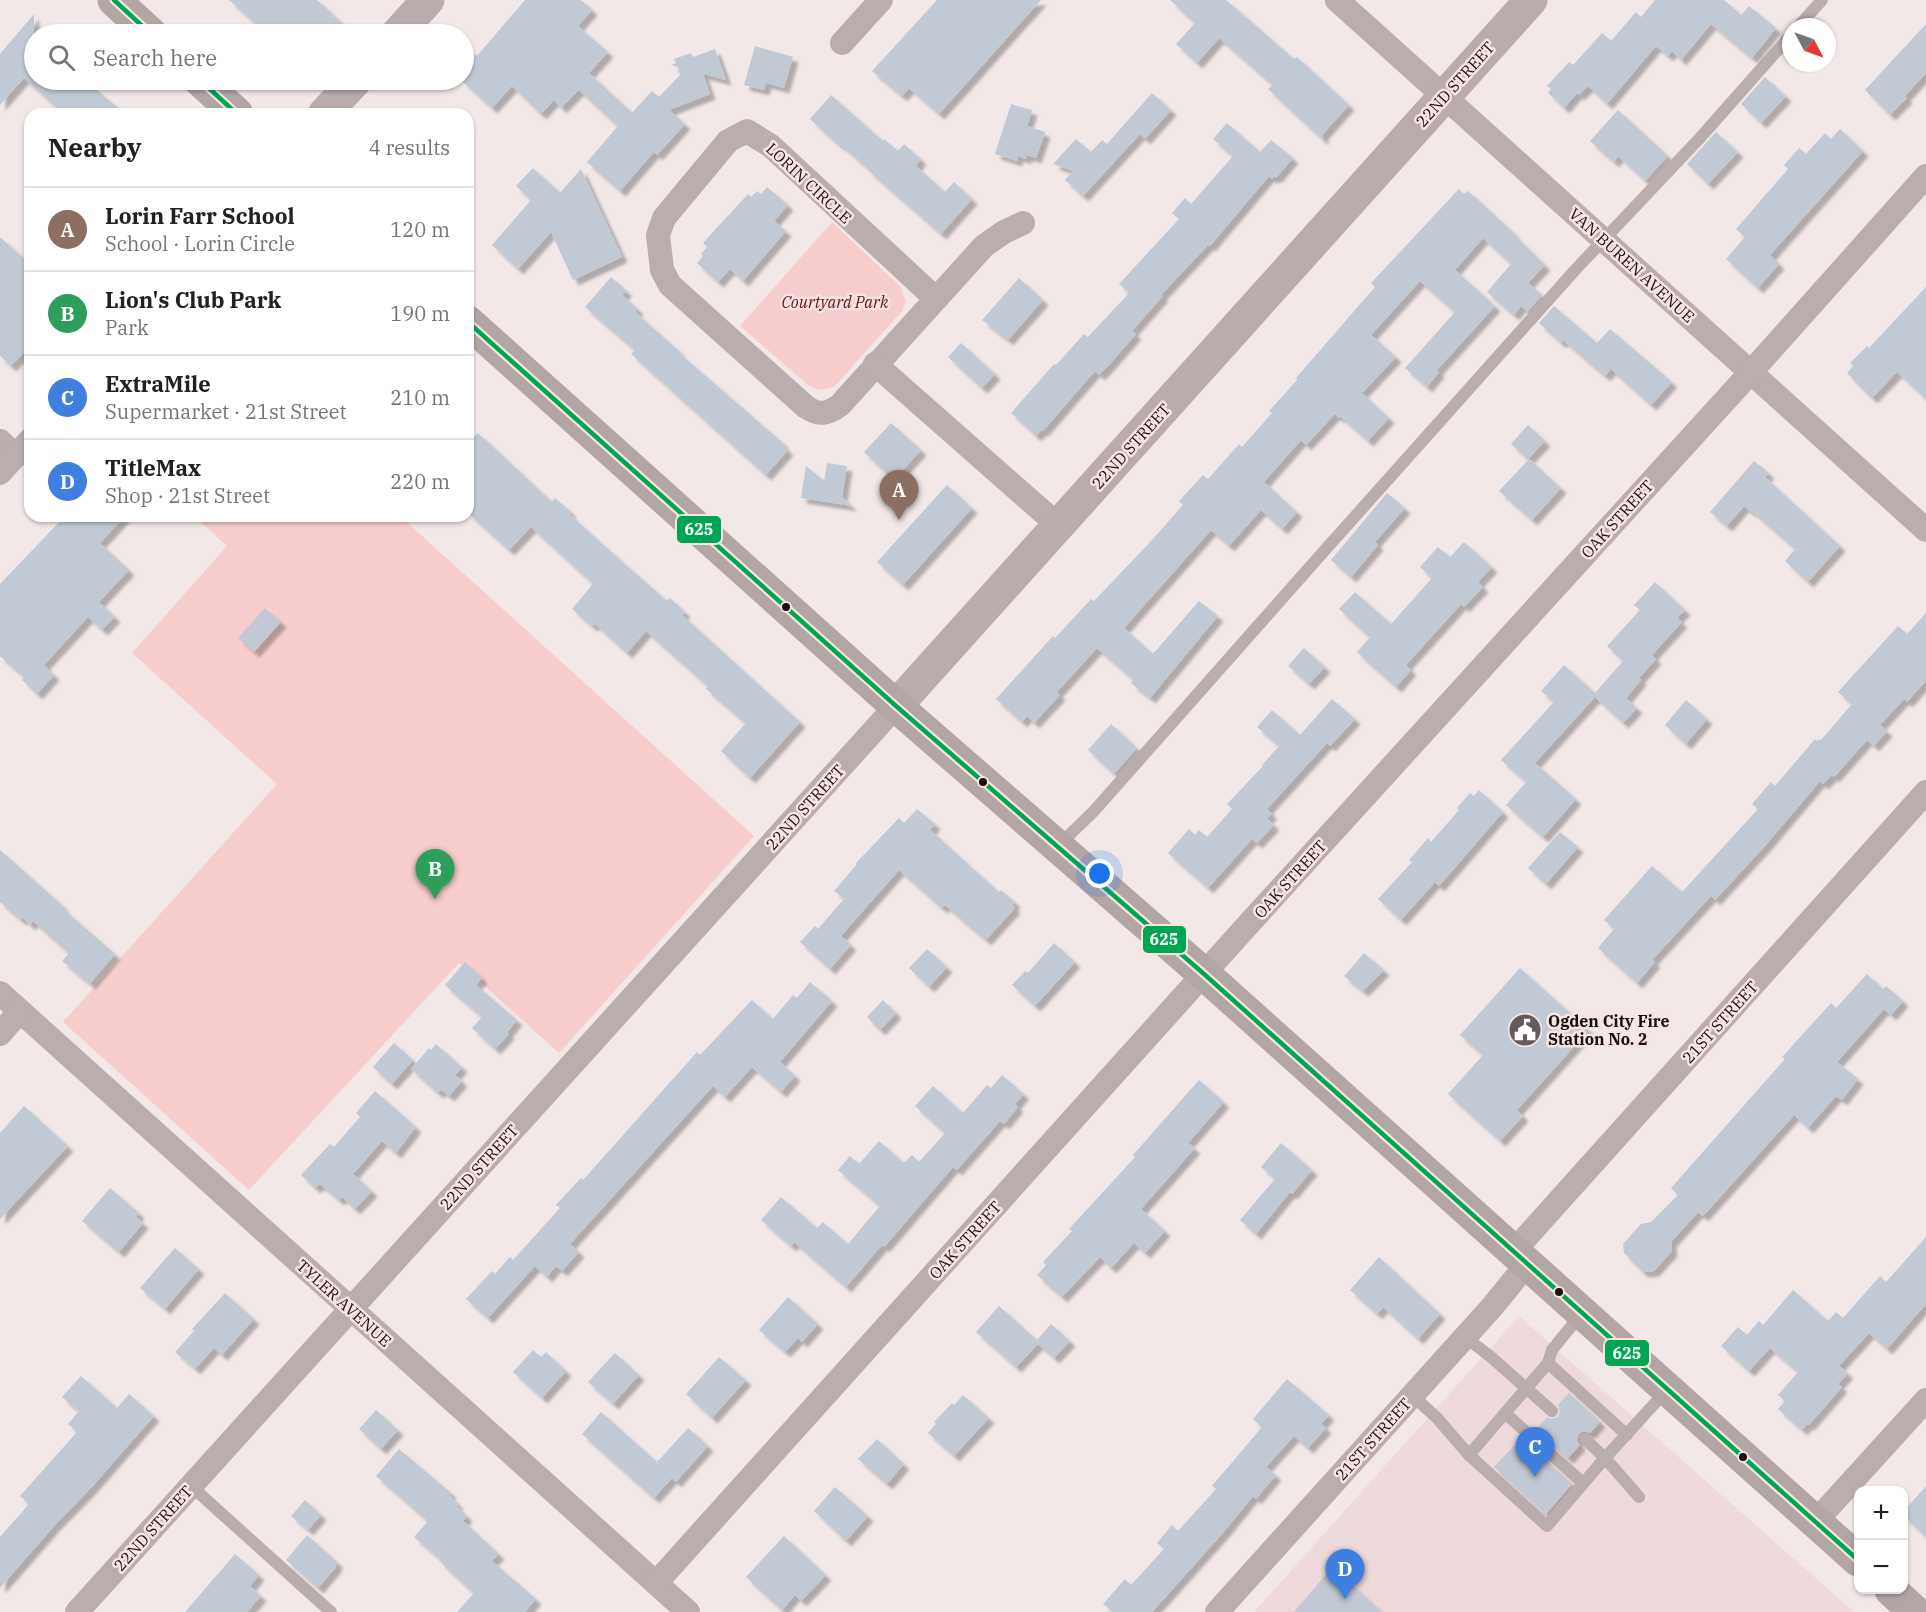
<!DOCTYPE html>
<meta charset="utf-8">
<style>
body{margin:0;font-family:"IBM Plex Serif",serif;background:#f2f2f2;color:#202124}
.controls{position:absolute;right:18px;bottom:18px;display:grid;overflow:hidden;border-radius:12px;box-shadow:0 2px 4px #0004}
.controls button{width:54px;height:54px;display:grid;place-items:center;padding:0;border:0;border-bottom:2px solid #e0e0e0;background:#fff;color:#202124;font:30px sans-serif}
.compass{position:absolute;left:1782px;top:18px;width:54px;height:54px;border-radius:50%;background:#fff;box-shadow:0 2px 4px #0004;rotate:131deg}
.you{position:absolute;left:1100px;top:874px;width:21px;height:21px;margin:-15px;border:4px solid #fff;border-radius:50%;background:#1a73e8;box-shadow:0 0 0 9px #1a73e833}
.badge{display:grid;place-items:center;width:39px;height:39px;border-radius:50%;background:#7c3aed;color:#fff;font-size:20px;font-weight:700}
.pin{position:absolute;translate:-50% -50px;filter:drop-shadow(0 2px 3px #0008)}
.pin::after{content:'';position:absolute;top:32px;width:21px;height:18px;background:inherit;clip-path:polygon(0 0,100% 0,50% 100%)}
.list{margin:0;padding:0;list-style:none}
h2{display:flex;justify-content:space-between;align-items:center;height:78px;margin:0;padding:0 24px;font-size:26px}
h2 small{font-size:20px;font-weight:400;color:#757577}
.list li{display:grid;grid-template-columns:39px 1fr auto;gap:18px;align-items:center;box-sizing:border-box;height:84px;padding:0 24px;border-top:2px solid #e0e0e0}
.list b{display:block;font-size:22px;white-space:nowrap}
.list p{margin:0;font-size:20px;white-space:nowrap;color:#757577}
.list em{font-size:20px;font-style:normal;color:#757577}
.icon{flex:none;width:33px;height:33px;fill:none;stroke:currentColor;stroke-width:2;stroke-linecap:round;stroke-linejoin:round}
.map{position:relative;flex:none;width:1926px;height:1612px;overflow:hidden}
.search{position:absolute;background:#fff;box-shadow:0 2px 4px #0004;left:24px;top:24px;width:450px;height:66px;display:flex;align-items:center;gap:15px;box-sizing:border-box;padding:0 21px;border-radius:33px;color:#757577;font-size:22px}
.panel{position:absolute;background:#fff;box-shadow:0 2px 4px #0004;left:24px;top:108px;width:450px;height:414px;border-radius:18px}
.map>svg:first-child{display:block}
.built{fill:#eedada}
.green{fill:#f8cdcd}
.building{fill:#c1c9d4;filter:url(#shadow)}
.lines{fill:none;stroke-linecap:round;stroke-linejoin:round}
.lane{stroke:#baadad;stroke-width:12}
.street{stroke:#baadad;stroke-width:24}
.secondary{stroke:#baacac;stroke-width:33}
.primary{stroke:#b4a5a5;stroke-width:33}
.bus-1-casing{stroke:#f7e4e3;stroke-width:9}
.bus-1{stroke:#00a651;stroke-width:4.5}
.bus-dot{fill:#171111;stroke:#f7e4e3;stroke-width:2}
.labels{text-anchor:middle;stroke-width:5;stroke-linejoin:round;paint-order:stroke}
.street-label{font-size:16px;fill:#171111;stroke:#f7e4e3}
.park-label{font-size:16px;font-style:italic;fill:#710d1e;stroke:#f7e4e3}
.poi-label{font-size:16px;font-weight:bold;fill:#171111;stroke:#f7e4e3;text-anchor:start}
.line-badge{stroke:#f7e4e3;stroke-width:2}
.badge-label{font-size:16px;text-anchor:middle;font-weight:bold;fill:#fff}
</style>
<div class="map">
<svg width="1926" height="1612" viewBox="0 0 1926 1612">
<defs>
<filter id="shadow"><feDropShadow dx="5.5" dy="5.5" stdDeviation="1.5" flood-color="#0004"/></filter>
</defs>
<rect width="100%" height="100%" fill="#f2e8e8"/>
<path class="built" d="M1519 1316 1854 1612H1254Z"/>
<g class="green">
<path d="M832 222 900 286 906 301 902 311 835 386C825 391 818 391 808 385L740 326Z"/>
<path d="M194 516H400L754 836 559 1053 459 963 249 1190 63 1022 277 784 132 653 227 546Z"/>
</g>
<g class="building">
<path d="M229 0H317L342 23 332 34H268Z"/>
<path d="M525 0H581L592 10 578 26 608 52 589 73 632 113 652 91 659 97 680 75 678 67 671 65 676 63 674 59 691 53 693 57 715 49 726 80 703 74 710 94 669 110 685 124 657 155 654 152 620 191 587 162 618 126 579 90 561 108 554 100 541 114 512 86 492 108 461 80H464V66L475 54 477 56Z"/>
<path d="M937 0H1041L939 114 909 88 902 96 872 71Z"/>
<path d="M1170 0H1226L1294 59 1297 57 1349 105 1323 134V140L1268 89 1273 85 1219 38 1197 63 1176 44 1195 23Z"/>
<path d="M1655 0H1724L1741 15 1749 6 1776 28 1752 58 1711 24 1681 60 1672 51 1668 56 1656 46 1607 104 1588 86 1579 95 1577 93 1564 108 1548 93 1551 89 1547 86 1569 62 1573 65 1602 33 1611 41 1636 12 1641 17Z"/>
<path d="M34 14V80H85L125 114H64L24 78 0 105V54Z"/>
<path d="M1926 24V73L1905 96 1907 98 1890 115 1865 90Z"/>
<path d="M755 46 793 57 784 88 766 83 764 90 744 85Z"/>
<path d="M1765 77 1786 96 1761 123 1741 104Z"/>
<path d="M1152 93 1171 110 1145 139 1140 134 1083 196 1065 180 1073 171 1053 164 1076 139 1091 152 1102 140 1107 144Z"/>
<path d="M831 95 883 141 884 139 898 151 904 144 921 159 916 166 945 192 954 182 972 199 941 234 868 170 869 169 840 144 839 145 810 119Z"/>
<path d="M1011 104 1032 110 1027 126 1045 132 1036 158 1027 155 1026 159 1018 156 1017 161 995 154Z"/>
<path d="M1618 110 1668 156 1645 181 1618 156 1614 162 1590 141Z"/>
<path d="M1227 123 1260 152 1271 140 1293 158 1276 178 1274 176 1272 179 1269 176 1210 246 1208 245 1161 295 1163 296 1132 331 1136 334 1108 366 1099 375 1095 371 1043 431 1041 430 1036 436 1011 413 1054 364 1056 365 1084 334 1088 337 1129 293 1119 284 1179 219 1172 213 1185 198 1191 204 1233 156 1213 139Z"/>
<path d="M1840 129 1863 151 1770 255 1779 264 1758 288 1726 259 1745 237 1736 229 1788 169 1784 165 1799 148 1806 154 1825 133 1831 139Z"/>
<path d="M1716 132 1738 152 1708 184 1687 164Z"/>
<path d="M533 168 560 193 581 169 622 257 573 280 551 232 518 269 492 245 531 200 516 186Z"/>
<path d="M767 187 788 205 774 221 786 231 743 281 730 269 718 282 697 263 703 256 701 254 707 247 703 243 748 194 751 197 757 191 761 194Z"/>
<path d="M1459 189 1464 194 1468 191 1514 233 1513 234 1545 265 1528 283 1542 295 1527 312 1521 306 1514 315 1487 292 1511 264 1483 238 1455 270 1495 306 1437 370 1439 372 1427 387 1405 368 1455 312 1420 281 1371 335 1396 357 1362 393 1389 418 1368 441 1340 416 1339 418 1335 414 1306 445 1301 440 1264 482 1297 512 1282 529 1261 510 1229 546 1211 530 1124 628 1153 654 1199 601 1218 616 1150 698 1131 683 1134 680 1097 648 1057 692 1060 695 1034 723 1027 716 1022 722 996 699 1053 636 1055 638 1091 599 1094 601 1152 540 1183 505 1179 501 1203 475 1208 479 1239 444 1242 447 1272 413 1269 411 1297 380 1296 378 1375 287 1371 283Z"/>
<path d="M0 237 30 264V346L11 366 0 356Z"/>
<path d="M611 277 627 291 622 295 638 309 635 312 679 351 678 352 783 443 782 445 788 450 766 475 631 354 635 350 585 307Z"/>
<path d="M1019 278 1043 300 1008 340 982 320Z"/>
<path d="M1926 287V399L1897 372 1872 398 1847 373 1853 366 1850 363 1867 346 1869 348Z"/>
<path d="M1554 306 1597 343 1610 329 1672 382 1651 405 1611 369 1605 376 1563 340 1561 343 1539 323Z"/>
<path d="M961 343 995 374 982 388 948 357Z"/>
<path d="M891 423 921 450 894 480 864 452Z"/>
<path d="M1528 425 1545 441 1528 459 1511 444Z"/>
<path d="M478 433 552 502 555 498 571 512 569 514 627 566 667 601 670 598 685 612 682 615 800 722 750 778 721 751 746 723 706 689 708 686 646 631 627 653 595 624 592 626 572 609 593 584 531 527 509 550 468 513V444Z"/>
<path d="M1529 459 1561 488 1532 520 1499 491Z"/>
<path d="M1754 461 1769 473 1765 477 1840 546 1808 582 1785 561 1795 549 1752 511 1751 512 1744 506 1727 526 1710 512Z"/>
<path d="M827 463 847 466 842 497 852 506 801 498 806 466 824 481Z"/>
<path d="M947 485 972 508 903 585 877 562Z"/>
<path d="M1387 493 1405 508 1375 542 1378 545 1351 577 1331 560Z"/>
<path d="M65 516H125L100 543 129 570 99 602 115 617 102 630 88 617 44 665 54 675 37 694 22 680 24 677 0 656V584Z"/>
<path d="M1464 542 1492 567 1478 582 1483 587 1464 607 1461 604 1406 665 1411 670 1396 687 1357 652 1370 637 1339 609 1355 592 1391 624 1432 578 1420 567 1438 547 1450 557Z"/>
<path d="M1655 582 1685 610 1677 618 1682 622 1652 655 1656 659 1639 678 1641 680 1626 698 1637 708 1623 723 1595 697 1535 763 1576 799 1543 837 1506 805 1526 782 1501 760 1554 702 1541 691 1564 665 1595 693 1623 661 1607 646 1640 610 1634 605Z"/>
<path d="M265 608 281 622 254 652 238 638Z"/>
<path d="M1926 613V681L1907 702 1904 699 1880 725 1887 731 1874 746 1867 740 1834 777 1832 775 1823 784 1820 781 1765 846 1715 900 1711 896 1652 960 1655 962 1637 983 1598 948 1614 929 1604 920 1652 866 1682 892 1758 809 1752 804 1771 782 1775 786 1815 739 1817 741 1819 739 1821 740 1852 704 1838 692 1898 626 1907 634Z"/>
<path d="M1304 648 1325 667 1309 684 1288 666Z"/>
<path d="M1332 699 1355 719 1330 746 1327 743 1267 809 1272 814 1267 818 1274 825 1257 843 1252 839 1208 888 1168 853 1189 829 1195 835 1199 830 1207 837 1232 809 1227 804 1263 766 1262 765 1279 746 1257 727 1272 710 1300 735Z"/>
<path d="M1686 700 1707 719 1686 744 1665 725Z"/>
<path d="M1111 724 1137 748 1114 774 1088 750Z"/>
<path d="M1479 790 1503 812 1439 886 1435 882 1401 920 1378 899 1412 862 1409 860 1428 838 1431 842 1459 810 1457 808 1470 793 1474 796Z"/>
<path d="M917 809 935 824 930 830 999 892 1001 890 1015 902 1012 905 1015 908 986 940 945 905 942 908 899 870 841 936 851 945 830 969 800 942 815 926 818 929 844 899 834 891 857 864 856 863 899 818 904 823Z"/>
<path d="M1560 832 1578 847 1546 884 1528 868Z"/>
<path d="M0 850 63 906 61 907 115 954 90 984 62 961 69 953 33 921 30 925 23 918 21 920 0 902Z"/>
<path d="M1054 943 1075 962 1035 1006 1012 985 1025 971 1028 973Z"/>
<path d="M927 949 947 967 929 987 909 968Z"/>
<path d="M1364 953 1384 970 1363 991 1344 976Z"/>
<path d="M465 962 482 978 476 985 517 1020 507 1032 509 1034 495 1049 472 1028 482 1017 445 985Z"/>
<path d="M1520 968 1589 1030 1517 1110 1523 1116 1500 1141 1448 1094 1483 1055 1460 1035Z"/>
<path d="M1867 974 1883 989 1886 986 1903 1001 1891 1015 1884 1009 1837 1062 1858 1079 1842 1100 1836 1096 1808 1128 1794 1115 1703 1216 1698 1212 1671 1242 1672 1251 1654 1271 1643 1272 1624 1253 1623 1244 1641 1224 1651 1222 1678 1195 1671 1188 1785 1059 1782 1057 1831 1003 1836 1008Z"/>
<path d="M810 982 832 1001 780 1062 795 1076 781 1092 752 1067 725 1097 713 1086 570 1244 579 1252 562 1271 556 1266 547 1277 535 1266 488 1318 466 1299 492 1271 495 1274 510 1257 513 1260 560 1208 556 1205 581 1178 583 1180 697 1052 700 1055 752 1000 773 1019 793 995 797 998Z"/>
<path d="M883 1000 896 1013 880 1030 867 1017Z"/>
<path d="M394 1043 413 1060 392 1084 373 1067Z"/>
<path d="M436 1044 462 1067 455 1075 462 1081 449 1096 441 1090 438 1093 411 1069 429 1048 431 1050Z"/>
<path d="M1002 1075 1024 1094 1015 1104 1018 1107 1004 1124 1000 1121 957 1170 953 1167 891 1239 884 1247 882 1245 846 1287 794 1242 791 1246 761 1220 781 1197 817 1228 823 1222 848 1244 880 1206 838 1170 850 1156 859 1164 879 1141 904 1163 912 1155 919 1162 945 1133 915 1106 933 1086 963 1113 987 1085 991 1088Z"/>
<path d="M1199 1080 1224 1102 1188 1143 1195 1148 1141 1209 1165 1231 1145 1253 1134 1243 1111 1268 1100 1257 1062 1297 1037 1275 1046 1265 1043 1262 1072 1231 1069 1229 1135 1157 1133 1155Z"/>
<path d="M375 1091 416 1127 396 1153 382 1141 353 1174 372 1191 355 1209 342 1197 339 1200 320 1184 315 1188 301 1175 330 1144 334 1147 360 1117 356 1113Z"/>
<path d="M24 1106 68 1146 0 1219V1133Z"/>
<path d="M1281 1143 1312 1170 1292 1194 1290 1192 1256 1234 1240 1220 1275 1179 1261 1167Z"/>
<path d="M110 1188 139 1213 136 1217 143 1223 119 1252 82 1221Z"/>
<path d="M1926 1237V1304L1887 1349 1869 1333 1839 1366 1848 1373 1838 1384 1842 1387 1809 1425 1807 1424 1802 1430 1778 1409 1785 1401 1778 1395 1798 1372 1770 1348 1749 1371 1721 1346 1738 1327 1747 1335 1759 1321 1763 1325 1793 1290 1828 1321 1836 1312 1843 1318 1880 1276 1886 1282Z"/>
<path d="M175 1248 199 1269 165 1309 140 1288Z"/>
<path d="M1379 1257 1440 1314 1418 1339 1383 1307 1377 1314 1350 1290Z"/>
<path d="M225 1293 254 1319 222 1355 214 1348 195 1369 175 1352 194 1331 192 1329Z"/>
<path d="M788 1297 818 1324 802 1342 798 1338 785 1352 759 1330Z"/>
<path d="M999 1306 1037 1340 1051 1324 1070 1341 1054 1358 1038 1344 1016 1367 976 1332Z"/>
<path d="M533 1350 541 1357 546 1352 566 1371 542 1398 513 1372Z"/>
<path d="M615 1353 639 1375 613 1404 588 1382Z"/>
<path d="M719 1357 746 1380 712 1418 686 1394Z"/>
<path d="M81 1376 117 1408 129 1394 154 1416 91 1488 54 1526 0 1588V1537L29 1504 20 1496 77 1432 68 1424 79 1411 62 1397Z"/>
<path d="M1287 1379 1329 1415 1321 1424 1326 1428 1308 1448 1294 1436 1266 1467 1276 1475 1256 1499 1253 1496 1222 1534 1152 1612H1113L1103 1604 1125 1579 1131 1585 1164 1549 1157 1543 1172 1525 1178 1531 1216 1489 1212 1486 1262 1427 1253 1419Z"/>
<path d="M1569 1393 1600 1422 1590 1433 1583 1431 1579 1434 1577 1441 1580 1445 1568 1458 1536 1430 1547 1417 1551 1419 1558 1417 1560 1412 1558 1405Z"/>
<path d="M963 1395 989 1418 954 1456 928 1433 936 1424 934 1422 952 1403 954 1405Z"/>
<path d="M376 1410 398 1430 381 1449 359 1429Z"/>
<path d="M601 1412 657 1462 688 1428 708 1446 676 1482 672 1478 654 1498 582 1434Z"/>
<path d="M1521 1438 1572 1484 1546 1514 1494 1467Z"/>
<path d="M877 1439 904 1464 887 1484 858 1459Z"/>
<path d="M399 1449 451 1493 449 1495 458 1504 456 1506 467 1516 463 1521 499 1554 492 1561 536 1599 525 1612H457L474 1593 446 1568 440 1561 441 1560 414 1537 428 1521 376 1476Z"/>
<path d="M1926 1486V1537L1904 1516V1511Z"/>
<path d="M835 1487 868 1516 846 1541 814 1511Z"/>
<path d="M305 1500 321 1515 308 1530 291 1516Z"/>
<path d="M307 1535 338 1563 335 1566 336 1567 318 1588 286 1560Z"/>
<path d="M784 1536 826 1575 801 1601 795 1595 782 1610 746 1577Z"/>
<path d="M235 1554 259 1575 250 1586 261 1596 247 1612H185Z"/>
<path d="M1332 1567 1382 1612H1294Z"/>
</g>
<g class="lines">
<g class="lane">
<path d="M1798 27 1822 0"/>
<path d="M1058 846 1094 811 1325 550 1576 269 1699 139 1791 35"/>
<path d="M1465 1337 1491 1357 1552 1411"/>
<path d="M1548 1363 1552 1350 1582 1313"/>
<path d="M1412 1395 1437 1418 1469 1455"/>
<path d="M1505 1413 1583 1483"/>
<path d="M1585 1439 1605 1458 1547 1526 1469 1455 1548 1363 1627 1435"/>
<path d="M191 1486 331 1612"/>
<path d="M1639 1497 1605 1458 1666 1391"/>
</g>
<g class="street">
<path d="M1337 0 1926 530"/>
<path d="M842 43 881 0"/>
<path d="M935 298 771 146 747 131 728 141 664 218 658 235 662 270 670 285 806 407C819 416 828 414 840 405L984 246 1004 232 1023 223"/>
<path d="M875 364 1059 526"/>
<path d="M0 441 16 456"/>
<path d="M0 473 30 440"/>
<path d="M0 993 688 1612"/>
<path d="M0 1034 20 1011"/>
<path d="M1513 1252 1926 792"/>
<path d="M1816 1521 1926 1400"/>
<path d="M656 1583 1245 928 1751 372 1926 176"/>
<path d="M77 1612 896 706"/>
<path d="M1217 1612 1492 1307 1527 1264"/>
</g>
<g class="secondary">
<path d="M397 34 428 0"/>
<path d="M324 114 356 80"/>
<path d="M896 706 1531 0"/>
</g>
<g class="primary">
<path d="M114 0 151 34"/>
<path d="M200 80 237 114"/>
<path d="M468 322 896 706 1204 974 1858 1560"/>
<path d="M1891 1590 1915 1612"/>
</g>
<g class="bus-1-casing">
<g id="bus-1">
<path d="M114 0 151 34"/>
<path d="M200 80 237 114"/>
<path d="M468 322 896 706 1204 974 1858 1560"/>
</g>
</g>
<use href="#bus-1" class="bus-1"/>
</g>
<defs>
<g id="civic-disc" transform="scale(1.725)"><circle r="9.5" fill="#645c5c" stroke="#f7e4e3"/><path d="M-.6-6.5H3V-4.5H.6V-3L4-1V1h2V6H-6V1h2V-1L-.6-3ZM-1.2 2.5V6h2.4V2.5Z" fill="#fff"/></g>
</defs>
<g fill-rule="evenodd">
<use href="#civic-disc" x="1525" y="1030"/>
</g>
<g class="bus-dot">
<circle cx="786" cy="607" r="5"/>
<circle cx="983" cy="782" r="5"/>
<circle cx="1559" cy="1292" r="5"/>
<circle cx="1743" cy="1457" r="5"/>
</g>
<g class="labels">
<g class="street-label">
<text transform="translate(1455 84) rotate(-48)" y="6">22ND STREET</text>
<text transform="translate(809 183) rotate(43)" y="6">LORIN CIRCLE</text>
<text transform="translate(1632 265) rotate(42)" y="6">VAN BUREN AVENUE</text>
<text transform="translate(1131 446) rotate(-48)" y="6">22ND STREET</text>
<text transform="translate(1617 519) rotate(-48)" y="6">OAK STREET</text>
<text transform="translate(805 807) rotate(-48)" y="6">22ND STREET</text>
<text transform="translate(1290 879) rotate(-48)" y="6">OAK STREET</text>
<text transform="translate(1720 1022) rotate(-48)" y="6">21ST STREET</text>
<text transform="translate(479 1167) rotate(-48)" y="6">22ND STREET</text>
<text transform="translate(965 1240) rotate(-48)" y="6">OAK STREET</text>
<text transform="translate(344 1303) rotate(42)" y="6">TYLER AVENUE</text>
<text transform="translate(1373 1439) rotate(-48)" y="6">21ST STREET</text>
<text transform="translate(153 1528) rotate(-48)" y="6">22ND STREET</text>
</g>
<g class="park-label">
<text x="835" y="308">Courtyard Park</text>
</g>
<g class="poi-label">
<text x="1548" y="1027">Ogden City Fire<tspan x="1548" dy="18">Station No. 2</tspan></text>
</g>
</g>
<g class="line-badge">
<rect x="676" y="515" width="46" height="29" rx="6" fill="#00a651"/>
<rect x="1142" y="925" width="45" height="29" rx="6" fill="#00a651"/>
<rect x="1604" y="1339" width="46" height="28" rx="6" fill="#00a651"/>
</g>
<g class="badge-label">
<text x="699" y="535">625</text>
<text x="1164" y="945">625</text>
<text x="1627" y="1359">625</text>
</g>
</svg>
<div class="controls">
<button>+</button>
<button>−</button>
</div>
<svg class="compass" viewBox="-18 -18 36 36"><path d="M0-13l5 13h-10z" fill="#e53935"/><path d="M0 13l5-13h-10z" fill="#757577"/></svg>
<div class="you"></div>
<div class="pin badge" style="left:899px;top:520px;background:#8d6e63">A</div>
<div class="pin badge" style="left:435px;top:899px;background:#2e9e5b">B</div>
<div class="pin badge" style="left:1535px;top:1477px;background:#3f7fe0">C</div>
<div class="pin badge" style="left:1345px;top:1599px;background:#3f7fe0">D</div>
<div class="search"><svg class="icon" aria-label="search" viewBox="0 0 24 24"><circle cx="10" cy="10" r="6"/><path d="M15 15l6 6"/></svg>Search here</div>
<section class="panel">
<h2>Nearby<small>4 results</small></h2>
<ul class="list">
<li><span class="badge" style="background:#8d6e63">A</span><div><b>Lorin Farr School</b><p>School · Lorin Circle</p></div><em>120 m</em></li>
<li><span class="badge" style="background:#2e9e5b">B</span><div><b>Lion's Club Park</b><p>Park</p></div><em>190 m</em></li>
<li><span class="badge" style="background:#3f7fe0">C</span><div><b>ExtraMile</b><p>Supermarket · 21st Street</p></div><em>210 m</em></li>
<li><span class="badge" style="background:#3f7fe0">D</span><div><b>TitleMax</b><p>Shop · 21st Street</p></div><em>220 m</em></li>
</ul>
</section>
</div>
